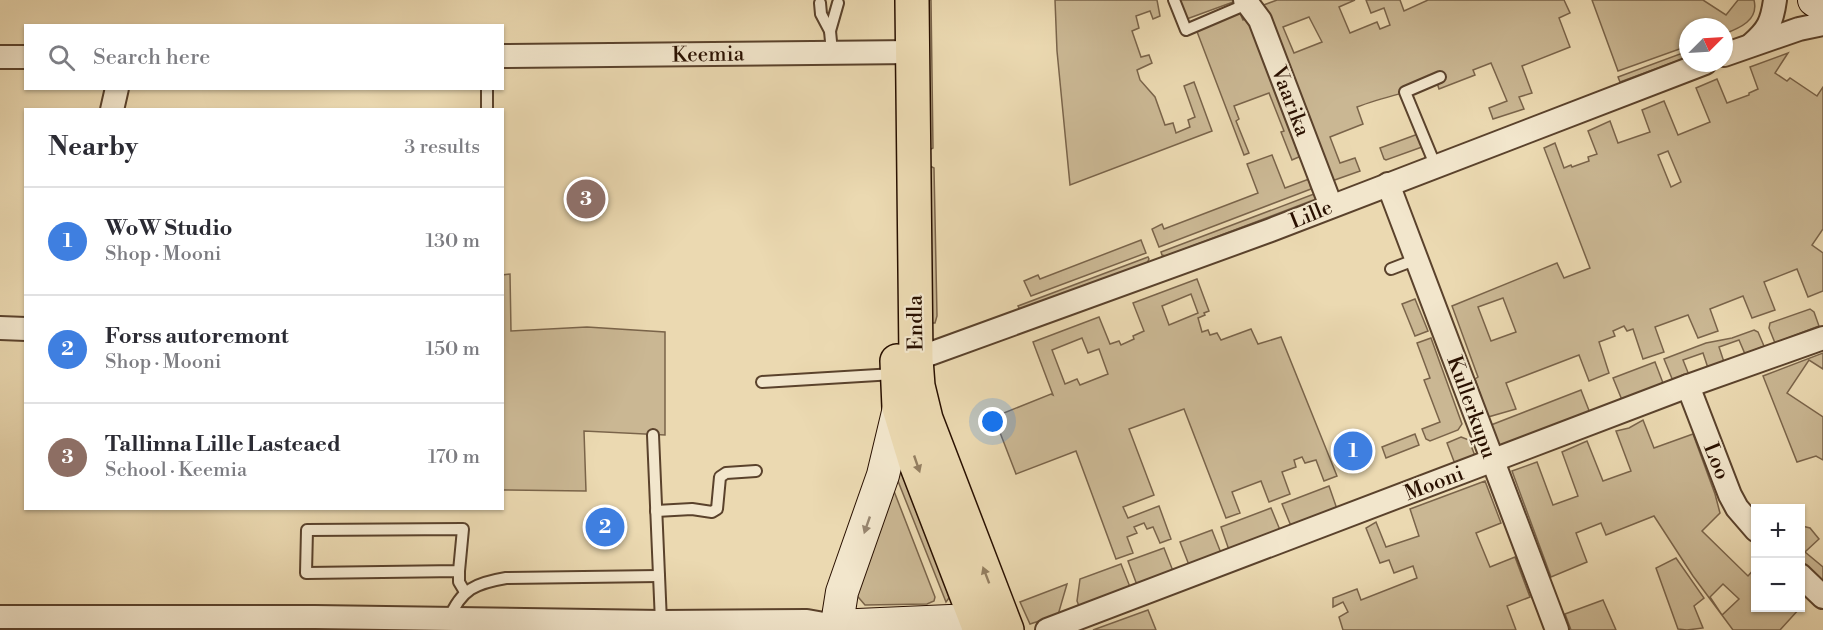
<!DOCTYPE html>
<meta charset="utf-8">
<style>
body{margin:0;font-family:"Libre Bodoni",serif;background:#f7f7f7;color:#2b2b33}
.controls{position:absolute;right:18px;bottom:18px;display:grid;overflow:hidden;border-radius:0px;box-shadow:0 2px 4px #0004}
.controls button{width:54px;height:54px;display:grid;place-items:center;padding:0;border:0;border-bottom:2px solid #e1e1e2;background:#fff;color:#2b2b33;font:30px sans-serif}
.compass{position:absolute;left:1679px;top:18px;width:54px;height:54px;border-radius:50%;background:#fff;box-shadow:0 2px 4px #0004;rotate:66deg}
.you{position:absolute;left:993px;top:422px;width:21px;height:21px;margin:-15px;border:4px solid #fff;border-radius:50%;background:#1a73e8;box-shadow:0 0 0 9px #1a73e833}
.badge{display:grid;place-items:center;width:39px;height:39px;border-radius:50%;background:#7c3aed;color:#fff;font-size:20px;font-weight:700}
.pin{position:absolute;translate:-50% -50%;border:3px solid #fff;box-shadow:0 2px 6px #0006}
.list{margin:0;padding:0;list-style:none}
h2{display:flex;justify-content:space-between;align-items:center;height:78px;margin:0;padding:0 24px;font-size:26px}
h2 small{font-size:20px;font-weight:400;color:#7c7c81}
.list li{display:grid;grid-template-columns:39px 1fr auto;gap:18px;align-items:center;box-sizing:border-box;height:108px;padding:0 24px;border-top:2px solid #e1e1e2}
.list b{display:block;font-size:22px;white-space:nowrap}
.list p{margin:0;font-size:20px;white-space:nowrap;color:#7c7c81}
.list em{font-size:20px;font-style:normal;color:#7c7c81}
.icon{flex:none;width:33px;height:33px;fill:none;stroke:currentColor;stroke-width:2;stroke-linecap:round;stroke-linejoin:round}
.map{position:relative;flex:none;width:1823px;height:630px;overflow:hidden}
.search{position:absolute;background:#fff;box-shadow:0 2px 4px #0004;left:24px;top:24px;width:480px;height:66px;display:flex;align-items:center;gap:15px;box-sizing:border-box;padding:0 21px;border-radius:0px;color:#7c7c81;font-size:22px}
.panel{position:absolute;background:#fff;box-shadow:0 2px 4px #0004;left:24px;top:108px;width:480px;height:402px;border-radius:0px}
.map>svg:first-child{display:block}
.green{fill:#cab793;stroke:#7a644a;stroke-width:1.5;fill-rule:evenodd}
.lines{fill:none;stroke-linecap:round;stroke-linejoin:round}
.lane-casing{stroke:#5a422c;stroke-width:14}
.street-casing{stroke:#5a422c;stroke-width:26}
.secondary-casing{stroke:#291000;stroke-width:34}
.primary-casing{stroke:#291000;stroke-width:36}
.lane{stroke:#f2e6cc;stroke-width:10}
.street{stroke:#f2e6cc;stroke-width:22}
.secondary{stroke:#f2e6cc;stroke-width:32}
.primary{stroke:#ebd9b1;stroke-width:33}
.oneway{fill:#947f61}
.oneway2{fill:#988670}
.labels{text-anchor:middle;stroke-width:4.5;stroke-linejoin:round;paint-order:stroke}
.street-label{font-size:21px;fill:#291000;stroke:#f2e6cc}
</style>
<div class="map">
<svg width="1823" height="630" viewBox="0 0 1823 630">
<rect width="100%" height="100%" fill="#ebd9b1"/>
<filter id="stains"><feTurbulence type="fractalNoise" baseFrequency=".00333" numOctaves="4"/><feColorMatrix values="0 0 0 0 .2 0 0 0 0 .09 0 0 0 0 .02 0 0 0 .5 -.17"/></filter>
<radialGradient id="worn" r=".72"><stop offset=".6" stop-color="#630" stop-opacity="0"/><stop offset="1" stop-color="#630" stop-opacity=".3"/></radialGradient>
<g class="green">
<path d="M923 0H931L933 148 929 150Z"/>
<path d="M1055 0H1157L1160 16 1153 19 1150 11 1136 16 1139 28 1132 31 1141 57 1149 55 1152 63 1137 70 1140 80 1155 97 1165 125 1173 123 1176 133 1190 127 1188 120 1195 117 1184 86 1194 82 1212 131 1070 185 1057 51Z"/>
<path d="M1176 0H1236V1L1184 20Z"/>
<path d="M1277 0H1355L1339 7 1350 33 1377 22 1380 29 1390 25 1384 8 1371 13 1366 0H1400L1404 11 1428 0H1564L1570 13 1559 18 1570 47 1522 66 1532 93 1519 97 1524 109 1493 119 1489 108 1507 101 1491 63 1473 70 1475 75 1439 89 1437 83C1410 92 1383 97 1357 107L1363 124 1330 137 1340 163 1355 158 1360 171 1329 182 1261 6ZM1309 17 1322 42 1294 53 1283 27Z"/>
<path d="M1592 0H1703L1726 15 1738 0H1754C1759 20 1740 28 1724 34V27H1688V46L1618 71Z"/>
<path d="M1239 11 1243 20 1251 16 1280 90 1279 102 1301 156 1292 160 1281 132 1284 131 1269 93 1234 106 1239 119 1236 121 1249 153 1244 155 1196 29Z"/>
<path d="M1688 51V57L1620 82 1618 77Z"/>
<path d="M1788 53 1775 73 1787 81 1790 78 1817 96 1823 87V229L1812 245 1823 253V291L1808 297 1797 269 1764 282 1775 310 1752 318 1743 296 1710 309 1718 331 1698 338 1688 315 1655 327 1664 352 1643 359 1633 329 1627 331 1624 326 1613 331 1615 336 1599 342 1609 373 1589 381 1579 355 1506 383 1516 409 1488 417 1475 379 1478 377 1452 306 1557 263 1564 278 1590 268 1544 148 1555 143 1564 168 1571 165 1572 167 1589 161 1588 157 1597 154 1588 131 1610 121 1618 143 1650 132 1642 110 1664 101 1678 135 1710 122 1696 88 1717 79 1727 103 1749 95V93L1758 89 1750 67ZM1668 151 1681 182 1671 187 1658 155ZM1503 298 1516 332 1491 341 1478 307Z"/>
<path d="M1418 134 1422 147 1386 160 1384 159 1380 148Z"/>
<path d="M1272 155 1285 188 1309 179 1311 189 1159 247 1152 229 1162 224 1164 229 1258 193 1247 164Z"/>
<path d="M930 166 934 168 937 316 935 323H930Z"/>
<path d="M1314 194 1316 199 1166 256 1162 255 1161 252Z"/>
<path d="M1141 240 1146 253 1031 296 1024 281 1038 275 1040 279Z"/>
<path d="M1148 257 1149 259 1146 265 1020 310 1018 306Z"/>
<path d="M510 274 511 331 587 327 665 332V435L584 431 586 491 503 490 502 275Z"/>
<path d="M1197 279 1209 311 1204 313 1205 315 1198 318 1202 332 1208 330 1210 335 1217 333 1221 340 1251 329 1258 344 1281 337 1337 476 1324 481 1316 460 1305 463 1302 457 1294 460 1296 467 1282 472 1290 494 1269 502 1261 481 1232 492 1240 513 1226 518 1184 409 1129 429 1154 495 1123 507 1128 518 1159 506 1171 539 1160 543 1153 527 1147 529 1144 523 1134 527 1137 533 1127 537 1133 553 1116 559 1076 451 1016 474 994 417 1051 394 1053 395 1033 342 1099 317 1110 344 1119 341 1121 345 1134 339 1133 336 1144 331 1133 303ZM1191 294 1198 313 1169 325 1162 306ZM1082 338 1088 353 1099 349 1108 374 1080 385 1077 379 1065 384 1052 350Z"/>
<path d="M1415 299 1428 331 1415 336 1402 304Z"/>
<path d="M1810 309 1814 312 1819 326 1775 343 1769 328 1770 323Z"/>
<path d="M1754 330 1758 332 1764 346 1745 354 1739 340 1719 347 1724 362 1708 368 1703 353 1683 360 1689 375 1673 381 1664 359 1706 343 1732 338Z"/>
<path d="M1431 338 1462 424 1458 430 1430 441 1426 439 1422 429 1440 422 1424 380 1430 378 1417 343Z"/>
<path d="M1823 353V369L1809 360 1787 393 1823 417V460L1816 456 1797 462 1763 376Z"/>
<path d="M1655 362 1663 383 1622 400 1613 378Z"/>
<path d="M1581 390 1590 413 1500 447 1491 425Z"/>
<path d="M1643 420 1654 448 1693 434 1715 494 1720 513 1702 531 1748 576 1755 568 1756 608H1800L1780 630H1733L1693 576 1654 516 1606 535 1601 523 1576 533 1587 562 1551 577 1512 471 1537 462 1553 505 1578 496 1562 452 1587 441 1603 481 1631 471 1616 431 1629 428ZM1723 584 1739 599 1722 615 1710 597Z"/>
<path d="M1415 434 1419 445 1386 458 1382 447Z"/>
<path d="M1461 437 1469 440 1475 456 1455 464 1447 443Z"/>
<path d="M894 453 948 593 949 598 946 602 894 471Z"/>
<path d="M1485 481 1501 523 1476 533 1490 567 1515 557 1530 597 1507 606 1516 630H1343L1339 617 1348 612 1343 602 1333 607V598L1357 589 1361 600 1417 578 1413 566 1394 573 1389 560 1380 563 1366 528 1376 522 1386 547 1419 536 1410 509Z"/>
<path d="M892 486 935 597 934 601 927 604 865 605 853 591Z"/>
<path d="M1329 486 1337 509 1291 526 1282 504Z"/>
<path d="M1271 508 1280 530 1229 550 1221 527Z"/>
<path d="M1802 526 1810 528 1819 539 1805 552 1823 567V583L1801 561Z"/>
<path d="M1212 530 1221 553 1189 565 1180 542Z"/>
<path d="M1164 548 1173 571 1137 585 1128 561Z"/>
<path d="M1676 558 1704 598 1694 606 1703 628 1687 630 1678 629 1656 568Z"/>
<path d="M1121 564 1130 587 1079 606 1077 601 1080 579Z"/>
<path d="M1067 584 1058 615 1030 624 1020 602Z"/>
<path d="M1603 600 1616 630H1571L1565 614Z"/>
<path d="M1148 610 1156 630H1093Z"/>
</g>
<g class="lines">
<g class="lane-casing">
<g id="lane">
<path d="M1174 0 1186 30 1247 4"/>
<path d="M820 3 821 14 830 31 832 52"/>
<path d="M830 31 838 3"/>
<path d="M487 88V110"/>
<path d="M1436 167 1405 92 1440 77"/>
<path d="M1391 269 1417 259"/>
<path d="M762 382 894 374"/>
<path d="M653 435 661 622"/>
<path d="M656 511 692 509 712 512 717 509 720 477 726 473 756 471"/>
<path d="M459 571 306 573 307 530 463 529 459 571V582L465 592"/>
<path d="M449 619C461 589 476 583 506 578L659 576"/>
</g>
</g>
<g class="street-casing">
<g id="street">
<path d="M1245 0 1260 20 1331 206"/>
<path d="M1752 44C1768 30 1772 22 1775 0"/>
<path d="M1724 55 1799 29 1823 24"/>
<path d="M502 56 913 52"/>
<path d="M0 57H26"/>
<path d="M112 110 117 88"/>
<path d="M1388 184 1557 630"/>
<path d="M0 328 26 329"/>
<path d="M916 359 1271 230 1705 63"/>
<path d="M1688 386 1730 495 1737 508 1756 530"/>
<path d="M1800 575 1823 597"/>
<path d="M0 617H315L661 622 807 621 835 626"/>
<path d="M1047 630 1688 386 1823 338"/>
</g>
</g>
<g class="secondary-casing">
<g id="secondary">
<path d="M1814 0 1823 6"/>
<path d="M835 626 950 621 978 624 988 630"/>
<path d="M836 630 842 592 883 475 899 408"/>
</g>
</g>
<g class="primary-casing">
<g id="primary">
<path d="M912 0 916 359 918 386 926 419 1007 630"/>
<path d="M897 361 899 408 916 464 980 630"/>
</g>
</g>
<use href="#lane" class="lane"/>
<use href="#street" class="street"/>
<use href="#secondary" class="secondary"/>
<use href="#primary" class="primary"/>
</g>
<defs><path id="oneway-solid" d="M-6-.8H1V-3.2L6.5 0L1 3.2V.8H-6Z" transform="scale(1.5)"/></defs>
<g class="oneway">
<use href="#oneway-solid" transform="translate(917 464) rotate(71)"/>
<use href="#oneway-solid" transform="translate(986 575) rotate(-111)"/>
</g>
<use class="oneway2" href="#oneway-solid" transform="translate(867 525) rotate(109)"/>
<g class="labels">
<g class="street-label">
<text transform="translate(708 54) rotate(-1)" y="7">Keemia</text>
<text transform="translate(1291 101) rotate(69)" y="7">Vaarika</text>
<text transform="translate(1311 214) rotate(-22)" y="7">Lille</text>
<text transform="translate(915 323) rotate(-91)" y="7">Endla</text>
<text transform="translate(1472 407) rotate(70)" y="7">Kullerkupu</text>
<text transform="translate(1717 461) rotate(68)" y="7">Loo</text>
<text transform="translate(1434 483) rotate(-21)" y="7">Mooni</text>
</g>
</g>
<rect width="100%" height="100%" filter="url(#stains)"/>
<rect width="100%" height="100%" fill="url(#worn)"/>
</svg>
<div class="controls">
<button>+</button>
<button>−</button>
</div>
<svg class="compass" viewBox="-18 -18 36 36"><path d="M0-13l5 13h-10z" fill="#e53935"/><path d="M0 13l5-13h-10z" fill="#7c7c81"/></svg>
<div class="you"></div>
<div class="pin badge" style="left:1353px;top:451px;background:#3f7fe0">1</div>
<div class="pin badge" style="left:605px;top:527px;background:#3f7fe0">2</div>
<div class="pin badge" style="left:586px;top:199px;background:#8d6e63">3</div>
<div class="search"><svg class="icon" aria-label="search" viewBox="0 0 24 24"><circle cx="10" cy="10" r="6"/><path d="M15 15l6 6"/></svg>Search here</div>
<section class="panel">
<h2>Nearby<small>3 results</small></h2>
<ul class="list">
<li><span class="badge" style="background:#3f7fe0">1</span><div><b>WoW Studio</b><p>Shop · Mooni</p></div><em>130 m</em></li>
<li><span class="badge" style="background:#3f7fe0">2</span><div><b>Forss autoremont</b><p>Shop · Mooni</p></div><em>150 m</em></li>
<li><span class="badge" style="background:#8d6e63">3</span><div><b>Tallinna Lille Lasteaed</b><p>School · Keemia</p></div><em>170 m</em></li>
</ul>
</section>
</div>
